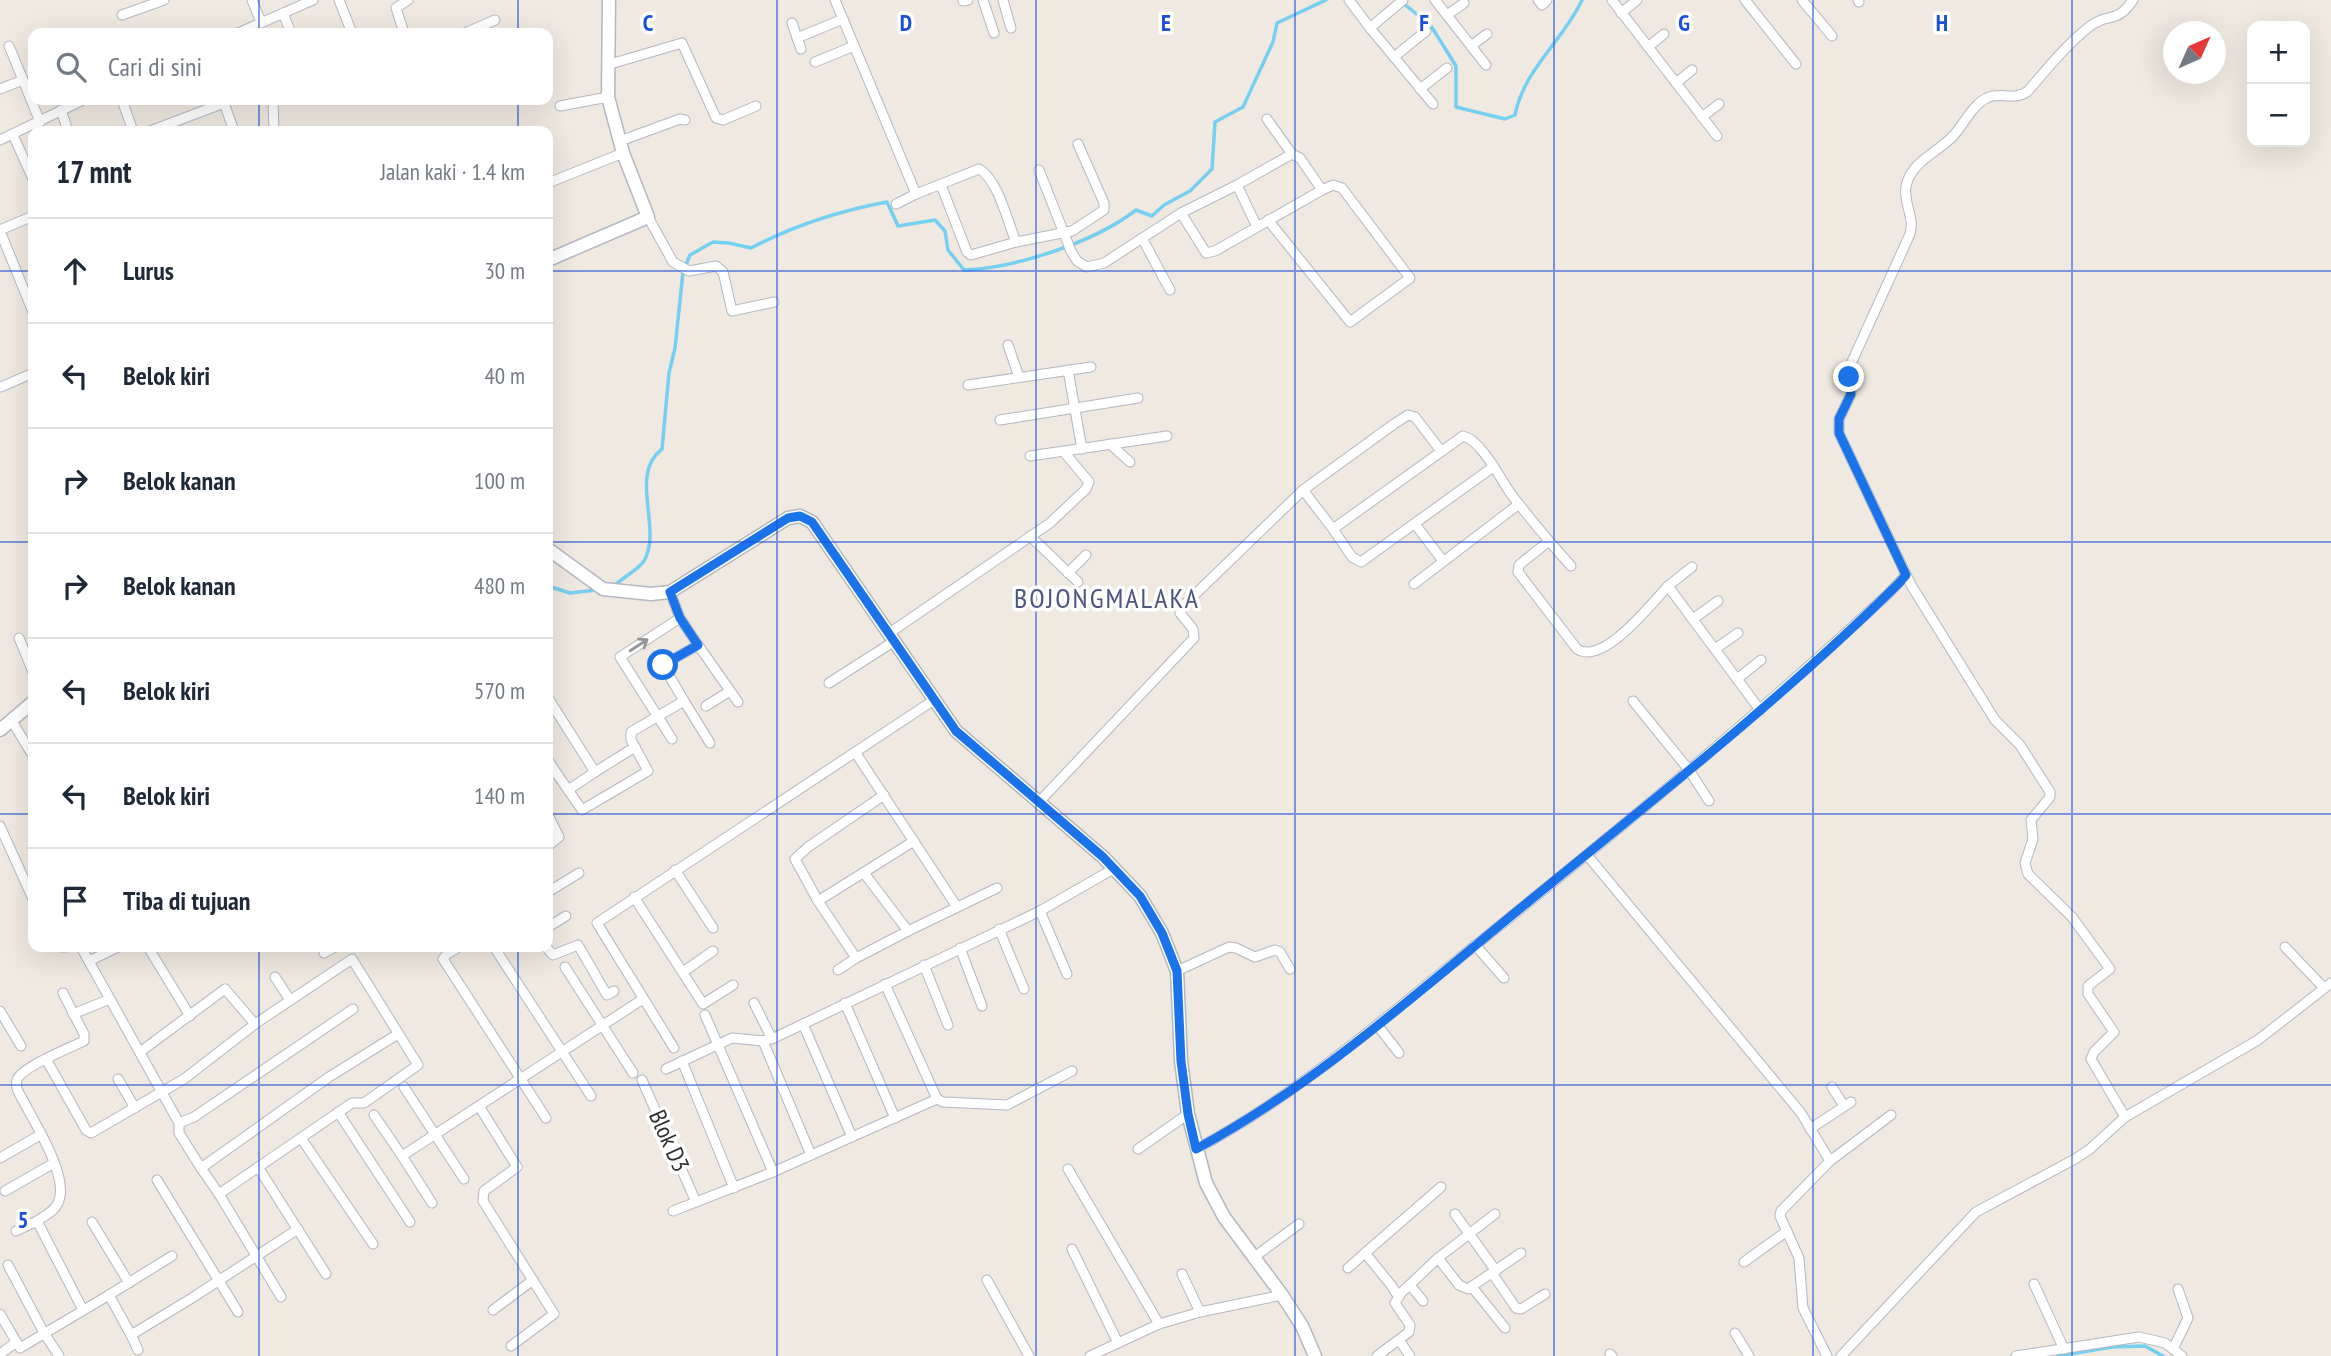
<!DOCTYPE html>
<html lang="id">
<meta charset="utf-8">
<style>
body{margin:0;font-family:"PT Sans Narrow",sans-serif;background:#f6f6f7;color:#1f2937}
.controls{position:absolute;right:21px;top:21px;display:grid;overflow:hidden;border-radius:14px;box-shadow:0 7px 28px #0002}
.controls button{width:63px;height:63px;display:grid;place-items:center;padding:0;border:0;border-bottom:2px solid #e0e1e3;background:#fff;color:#1f2937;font:35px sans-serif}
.compass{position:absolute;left:2163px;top:21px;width:63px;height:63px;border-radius:50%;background:#fff;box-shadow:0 7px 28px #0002;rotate:45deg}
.stop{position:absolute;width:21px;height:21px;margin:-16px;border:5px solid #1a73e8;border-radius:50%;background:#fff}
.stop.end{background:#1a73e8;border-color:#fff;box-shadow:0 2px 7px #0008}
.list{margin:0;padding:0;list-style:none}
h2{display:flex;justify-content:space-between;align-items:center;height:91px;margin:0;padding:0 28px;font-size:30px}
h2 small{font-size:23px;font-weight:400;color:#747a83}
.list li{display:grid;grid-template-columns:46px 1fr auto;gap:21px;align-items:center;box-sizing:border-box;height:105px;padding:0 28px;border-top:2px solid #e0e1e3}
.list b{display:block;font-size:26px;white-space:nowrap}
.list em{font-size:23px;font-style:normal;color:#747a83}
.icon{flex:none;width:38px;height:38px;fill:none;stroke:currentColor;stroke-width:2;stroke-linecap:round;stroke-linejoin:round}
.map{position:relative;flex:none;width:2331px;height:1356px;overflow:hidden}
.search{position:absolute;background:#fff;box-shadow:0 7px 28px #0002;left:28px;top:28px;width:525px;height:77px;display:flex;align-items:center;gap:18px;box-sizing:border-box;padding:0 24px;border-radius:14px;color:#747a83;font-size:26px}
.panel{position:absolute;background:#fff;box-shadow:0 7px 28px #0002;left:28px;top:126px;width:525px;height:826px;border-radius:14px}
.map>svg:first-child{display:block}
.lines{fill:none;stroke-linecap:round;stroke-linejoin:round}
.stream{stroke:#75cff0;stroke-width:3.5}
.street-casing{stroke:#b4b7c1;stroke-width:11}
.secondary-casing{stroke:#b4b7c1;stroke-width:15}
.street{stroke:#fff;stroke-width:9}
.secondary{stroke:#fff;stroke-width:12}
.oneway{stroke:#969696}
.route{stroke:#1a73e8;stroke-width:9}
.grid{fill:none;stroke:#1d4ed8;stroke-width:2;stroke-opacity:0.55}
.labels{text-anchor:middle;stroke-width:7;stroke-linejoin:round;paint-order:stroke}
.street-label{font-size:24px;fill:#2e2e2e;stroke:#fff}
.quarter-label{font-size:28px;letter-spacing:2px;fill:#4d5680;stroke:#fff}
.grid-label{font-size:23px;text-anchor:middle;font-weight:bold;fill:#1d4ed8;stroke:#fff;stroke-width:7;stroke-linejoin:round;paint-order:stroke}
</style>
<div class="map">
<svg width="2331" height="1356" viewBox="0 0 2331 1356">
<rect width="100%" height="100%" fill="#efe9e1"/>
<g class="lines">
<g class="stream">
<path d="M1403 3 1431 26 1456 66V107L1505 119 1515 115C1524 69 1563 41 1582 0"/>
<path d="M548 586 570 593 597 590"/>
<path d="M614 586C622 578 638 570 644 561 663 528 628 475 662 449L669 373 675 348 683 272 690 255 713 242 729 243 751 248C795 225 838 211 887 202L898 226 935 220 945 231 948 250 964 270C1016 268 1095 242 1136 210L1152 216 1164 205 1190 191 1212 169 1215 122 1243 107 1273 42 1277 23 1326 0"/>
<path d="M2058 1356 2112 1347 2145 1346 2163 1356"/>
</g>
<g class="street-casing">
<g id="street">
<path d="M252 0 261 22"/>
<path d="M339 0 352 33"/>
<path d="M835 0 916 194 979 169C998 179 1008 223 1016 242L1072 231 1104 210V203L1078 144"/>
<path d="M983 0 994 33"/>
<path d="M1003 0 1011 28"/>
<path d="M1349 0 1370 28 1403 0"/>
<path d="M1435 0 1486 65"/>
<path d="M1538 0 1542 5 1547 0"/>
<path d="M1612 0 1717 136"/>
<path d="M1745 0 1796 64"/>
<path d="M1802 0 1832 36"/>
<path d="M1858 0 1859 2"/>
<path d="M963 1 968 0"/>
<path d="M283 13 291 33"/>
<path d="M1621 13 1637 0"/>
<path d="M122 15 164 0"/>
<path d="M1447 15 1464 3"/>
<path d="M792 23 801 49"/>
<path d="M1370 28 1433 104"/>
<path d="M238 33 313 0"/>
<path d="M404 33 396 8 408 0"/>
<path d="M465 33 495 20"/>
<path d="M797 38 843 19"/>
<path d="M1471 46 1487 34"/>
<path d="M1648 47 1664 34"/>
<path d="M1394 57 1426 31"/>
<path d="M815 62 854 46"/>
<path d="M607 65 682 43 716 118 723 120 756 106"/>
<path d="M23 80 40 122"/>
<path d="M1676 83 1692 70"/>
<path d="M0 89 23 80 9 46"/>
<path d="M1420 89 1447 68"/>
<path d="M122 100 133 131"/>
<path d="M223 100 234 131"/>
<path d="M273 100 274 131"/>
<path d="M560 106 608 97"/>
<path d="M61 110 68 131"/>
<path d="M1702 117 1719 104"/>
<path d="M1267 119 1292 154"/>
<path d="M150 131 224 103"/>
<path d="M13 135 33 179"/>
<path d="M0 140 83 100"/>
<path d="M620 141 680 119 685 120"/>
<path d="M1039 170 1071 251 1077 261 1087 267 1104 263 1181 213 1237 185 1257 227"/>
<path d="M548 183 623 153"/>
<path d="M941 185 967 252 971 255 1016 242"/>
<path d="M1237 185 1292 154 1300 158 1322 190 1333 185 1342 188 1410 278 1350 322 1268 220"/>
<path d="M896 204 916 194"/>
<path d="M1181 213 1206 253 1215 251 1322 190"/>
<path d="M648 217 673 262 689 271 716 266 723 272 732 311 774 302"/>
<path d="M0 230 33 216"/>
<path d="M0 231 33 312"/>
<path d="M1142 238 1170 290"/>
<path d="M1008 345 1019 377"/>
<path d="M1068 370 1082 449"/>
<path d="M968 385 1091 367"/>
<path d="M1 387 33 373"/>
<path d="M1000 420 1138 398"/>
<path d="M1110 444 1130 462"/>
<path d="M1030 456 1167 436"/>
<path d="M1493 467 1361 562 1352 557 1333 529 1463 436C1481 440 1500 478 1511 494 1523 510 1536 525 1549 541L1519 565 1518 572 1577 649C1603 666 1651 604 1668 586L1760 710"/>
<path d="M1415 524 1443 561"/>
<path d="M1333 529 1303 490 1394 424 1408 415 1415 417 1441 451"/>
<path d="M1030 536 1078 582"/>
<path d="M1549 541 1571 566"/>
<path d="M1068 573 1086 555"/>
<path d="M1414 584 1519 504"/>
<path d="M1668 586 1692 567"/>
<path d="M1693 619 1718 601"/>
<path d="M888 634 1050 523 1086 489 1089 482 1064 452"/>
<path d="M19 638 33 672"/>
<path d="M698 645 738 702"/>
<path d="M1715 649 1738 633"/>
<path d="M1737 679 1761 660"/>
<path d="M829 683 893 642"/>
<path d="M548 698 595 772 635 747"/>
<path d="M684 701 710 743"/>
<path d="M1633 701 1689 770 1709 801"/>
<path d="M706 706 730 691"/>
<path d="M12 721 33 756"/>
<path d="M672 739 620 657 680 618"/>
<path d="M855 752 957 907"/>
<path d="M548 760 555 771"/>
<path d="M548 776 555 771 582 810 648 771 631 740V732L684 701 663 665 698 645 680 618 670 592"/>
<path d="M568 790 595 772"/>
<path d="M884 795 808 847 795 859 818 901 856 958 908 931 997 888"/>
<path d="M1038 803 1194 638 1193 629 1180 613 1183 606 1303 490"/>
<path d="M548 815 559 837 548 846"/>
<path d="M0 826 33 899"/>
<path d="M1587 855 1801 1113 1830 1161 1891 1115"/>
<path d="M675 870 713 928"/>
<path d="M864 873 908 931"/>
<path d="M548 892 579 873"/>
<path d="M634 897 703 1004 733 985"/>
<path d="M818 901 914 841"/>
<path d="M1040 911 1067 974"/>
<path d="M548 927 566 916"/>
<path d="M999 929 1024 989"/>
<path d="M1475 945 1504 978"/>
<path d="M62 947H65"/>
<path d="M81 947 179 1123 194 1117 353 1009"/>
<path d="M148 947 190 1016"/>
<path d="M459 947 447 954 443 959 546 1118"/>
<path d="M494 947 591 1096"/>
<path d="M546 947 553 955 578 945 607 995 614 991"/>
<path d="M2285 947 2324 988"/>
<path d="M960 948 982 1006"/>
<path d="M324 953 335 947"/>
<path d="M89 961 118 947"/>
<path d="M924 965 948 1025"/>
<path d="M565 967 633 1073"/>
<path d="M838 970 856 958"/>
<path d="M1177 971 1229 947 1236 948 1255 957 1275 950 1280 952 1290 969"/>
<path d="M683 972 713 951"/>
<path d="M275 977 290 1000"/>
<path d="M885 984 937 1099"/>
<path d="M63 993 84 1034V1041C71 1047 20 1068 17 1080 16 1082 17 1090 18 1091 30 1116 71 1176 58 1203 54 1212 44 1216 37 1221L83 1310"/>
<path d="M754 1003 772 1039"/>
<path d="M845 1003 895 1118"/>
<path d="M0 1011 21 1046"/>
<path d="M73 1014 110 999"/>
<path d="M705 1015 773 1172"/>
<path d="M803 1024 852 1137"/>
<path d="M1378 1026 1399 1053"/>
<path d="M763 1041 811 1155"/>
<path d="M674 1048 597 923 934 700"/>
<path d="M46 1059 86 1130 91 1133 184 1079 255 1024 225 989 140 1052"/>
<path d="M682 1061 734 1188"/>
<path d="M666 1069 732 1038 763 1041 776 1037 1040 911 1115 868"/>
<path d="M118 1079 135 1108"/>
<path d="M642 1080 696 1202"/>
<path d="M404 1087 464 1179"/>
<path d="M1832 1087 1844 1106"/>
<path d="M479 1106 517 1167 484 1191 483 1201 554 1314 511 1346"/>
<path d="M338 1112 410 1222"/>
<path d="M374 1115 402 1156"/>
<path d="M2125 1117 2091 1059 2094 1052 2114 1032 2088 994V986L2110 969 2072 917 2028 874 2025 863 2033 839 2031 820 2050 797V792L2020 745 1995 720 1911 585 1839 433V419L1851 394 1850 366 1910 234C1915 217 1903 203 1906 186 1911 161 1939 152 1954 135 1964 124 1973 104 1987 98 2001 91 2013 102 2028 91 2047 69 2066 45 2089 27 2109 11 2115 26 2133 0"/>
<path d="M179 1123V1133L201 1168 329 1077 398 1034"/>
<path d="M1810 1129 1851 1102"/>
<path d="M301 1138 373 1244"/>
<path d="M1138 1149 1188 1114"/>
<path d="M1196 1149C1299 1094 1386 1017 1477 944 1617 831 1756 717 1888 594L1906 575"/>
<path d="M0 1158 40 1135"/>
<path d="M258 1167 326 1274"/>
<path d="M201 1168 219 1194 281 1297"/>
<path d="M1068 1169 1159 1324"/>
<path d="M157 1180 238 1312"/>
<path d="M5 1191 54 1163"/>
<path d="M219 1194 352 1103H364L418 1065 352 959 255 1024"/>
<path d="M432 1203 402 1156 643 999"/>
<path d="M673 1211 773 1172 937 1099 943 1102 1007 1105 1072 1071"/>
<path d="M1455 1214 1496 1271"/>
<path d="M92 1222 129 1283"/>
<path d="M16 1231 37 1221"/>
<path d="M1072 1249 1118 1343"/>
<path d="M1253 1258 1299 1224"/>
<path d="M1438 1258 1495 1214"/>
<path d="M1744 1262 1787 1231"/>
<path d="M8 1265 44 1333 59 1356"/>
<path d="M1348 1268 1365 1253"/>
<path d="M1492 1273 1516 1308 1521 1309 1545 1294"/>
<path d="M1182 1274 1200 1312"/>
<path d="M987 1280 1029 1356"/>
<path d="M2034 1284 2064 1349"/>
<path d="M1410 1285 1423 1301"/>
<path d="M1472 1287 1505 1328"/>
<path d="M109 1295 131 1335 192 1298 298 1229"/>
<path d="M1398 1296 1391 1285 1365 1253 1441 1187"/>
<path d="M493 1310 533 1280"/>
<path d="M0 1314 20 1348 109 1295 172 1256"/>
<path d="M1735 1333 1749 1356"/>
<path d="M131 1335 138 1350"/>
<path d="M1399 1340 1410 1356"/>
<path d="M2173 1349 2188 1318 2178 1289"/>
<path d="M0 1354 15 1343"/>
<path d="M1610 1354 1612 1356"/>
<path d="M1090 1356 1159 1324 1200 1312 1282 1295"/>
<path d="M1377 1356 1409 1332 1410 1325 1395 1303 1401 1293 1438 1258 1459 1285 1468 1289 1521 1253"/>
<path d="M1827 1356 1803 1308 1799 1258 1780 1216 1781 1211 1830 1161"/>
<path d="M1841 1356 1976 1212 2075 1159 2090 1149 2125 1117 2258 1040 2331 983"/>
<path d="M2016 1356 2139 1337 2165 1343 2182 1356"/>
</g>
</g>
<g class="secondary-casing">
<g id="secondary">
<path d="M548 260 648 217 623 153 608 97 609 0"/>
<path d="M548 549 603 589 651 594 670 592 788 518 800 516 812 522 956 731 1103 857 1140 896 1162 933 1177 971 1181 1061 1188 1114 1206 1183 1224 1217 1282 1295 1302 1326 1315 1356"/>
<path d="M0 730 33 702"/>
</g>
</g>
<use href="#street" class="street"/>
<use href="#secondary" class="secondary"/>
</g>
<defs><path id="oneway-shaft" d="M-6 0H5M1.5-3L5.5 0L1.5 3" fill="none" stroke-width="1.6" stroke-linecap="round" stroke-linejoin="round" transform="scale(1.75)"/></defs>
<use class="oneway" href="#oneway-shaft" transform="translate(639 645) rotate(-33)"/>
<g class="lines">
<path class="route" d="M663 665 698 645 680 618 670 592 788 518 800 516 812 522 956 731 1103 857 1140 896 1162 933 1177 971 1181 1061 1188 1114 1196 1149C1315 1085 1418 992 1522 907 1650 802 1781 700 1899 583L1906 575 1839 433V419L1851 394 1849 377"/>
</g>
<path class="grid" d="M259 0V33M518 0V33M777 0V1356M1036 0V1356M1295 0V1356M1554 0V1356M1813 0V1356M2072 0V1356M259 100V131M518 100V131M0 271H33M548 271H2331M0 542H33M548 542H2331M0 814H33M548 814H2331M259 947V1356M518 947V1356M0 1085H2331"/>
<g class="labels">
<g class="street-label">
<text transform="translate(669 1141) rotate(66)" y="8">Blok D3</text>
</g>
<g class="quarter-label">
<text x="1107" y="608">BOJONGMALAKA</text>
</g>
</g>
<g class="grid-label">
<text x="648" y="31">C</text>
<text x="906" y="31">D</text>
<text x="1166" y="31">E</text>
<text x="1424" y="31">F</text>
<text x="1684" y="31">G</text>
<text x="1942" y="31">H</text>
<text x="23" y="1228">5</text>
</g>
</svg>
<div class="controls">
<button>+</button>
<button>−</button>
</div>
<svg class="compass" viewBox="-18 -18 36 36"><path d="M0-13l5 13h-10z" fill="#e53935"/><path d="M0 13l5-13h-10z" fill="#747a83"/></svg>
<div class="stop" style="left:663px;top:665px"></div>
<div class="stop end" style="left:1849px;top:377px"></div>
<div class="search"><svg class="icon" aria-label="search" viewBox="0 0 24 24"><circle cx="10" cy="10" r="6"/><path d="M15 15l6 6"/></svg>Cari di sini</div>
<section class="panel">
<h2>17 mnt<small>Jalan kaki · 1.4 km</small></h2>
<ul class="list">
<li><svg class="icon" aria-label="ahead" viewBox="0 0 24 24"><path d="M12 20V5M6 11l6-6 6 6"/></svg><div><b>Lurus</b></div><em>30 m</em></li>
<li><svg class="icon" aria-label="left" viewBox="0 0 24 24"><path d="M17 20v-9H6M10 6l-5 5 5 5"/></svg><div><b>Belok kiri</b></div><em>40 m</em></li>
<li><svg class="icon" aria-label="right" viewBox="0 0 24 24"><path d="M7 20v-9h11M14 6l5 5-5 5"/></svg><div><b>Belok kanan</b></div><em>100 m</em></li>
<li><svg class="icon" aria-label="right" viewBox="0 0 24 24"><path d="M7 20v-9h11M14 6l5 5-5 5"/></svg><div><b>Belok kanan</b></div><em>480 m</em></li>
<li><svg class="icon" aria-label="left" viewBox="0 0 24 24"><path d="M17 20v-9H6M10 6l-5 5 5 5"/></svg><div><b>Belok kiri</b></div><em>570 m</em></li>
<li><svg class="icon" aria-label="left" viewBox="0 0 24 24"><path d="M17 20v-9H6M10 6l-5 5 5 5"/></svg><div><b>Belok kiri</b></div><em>140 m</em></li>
<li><svg class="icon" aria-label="arrive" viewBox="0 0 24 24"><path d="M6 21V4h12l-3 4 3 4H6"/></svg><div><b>Tiba di tujuan</b></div></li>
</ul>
</section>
</div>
